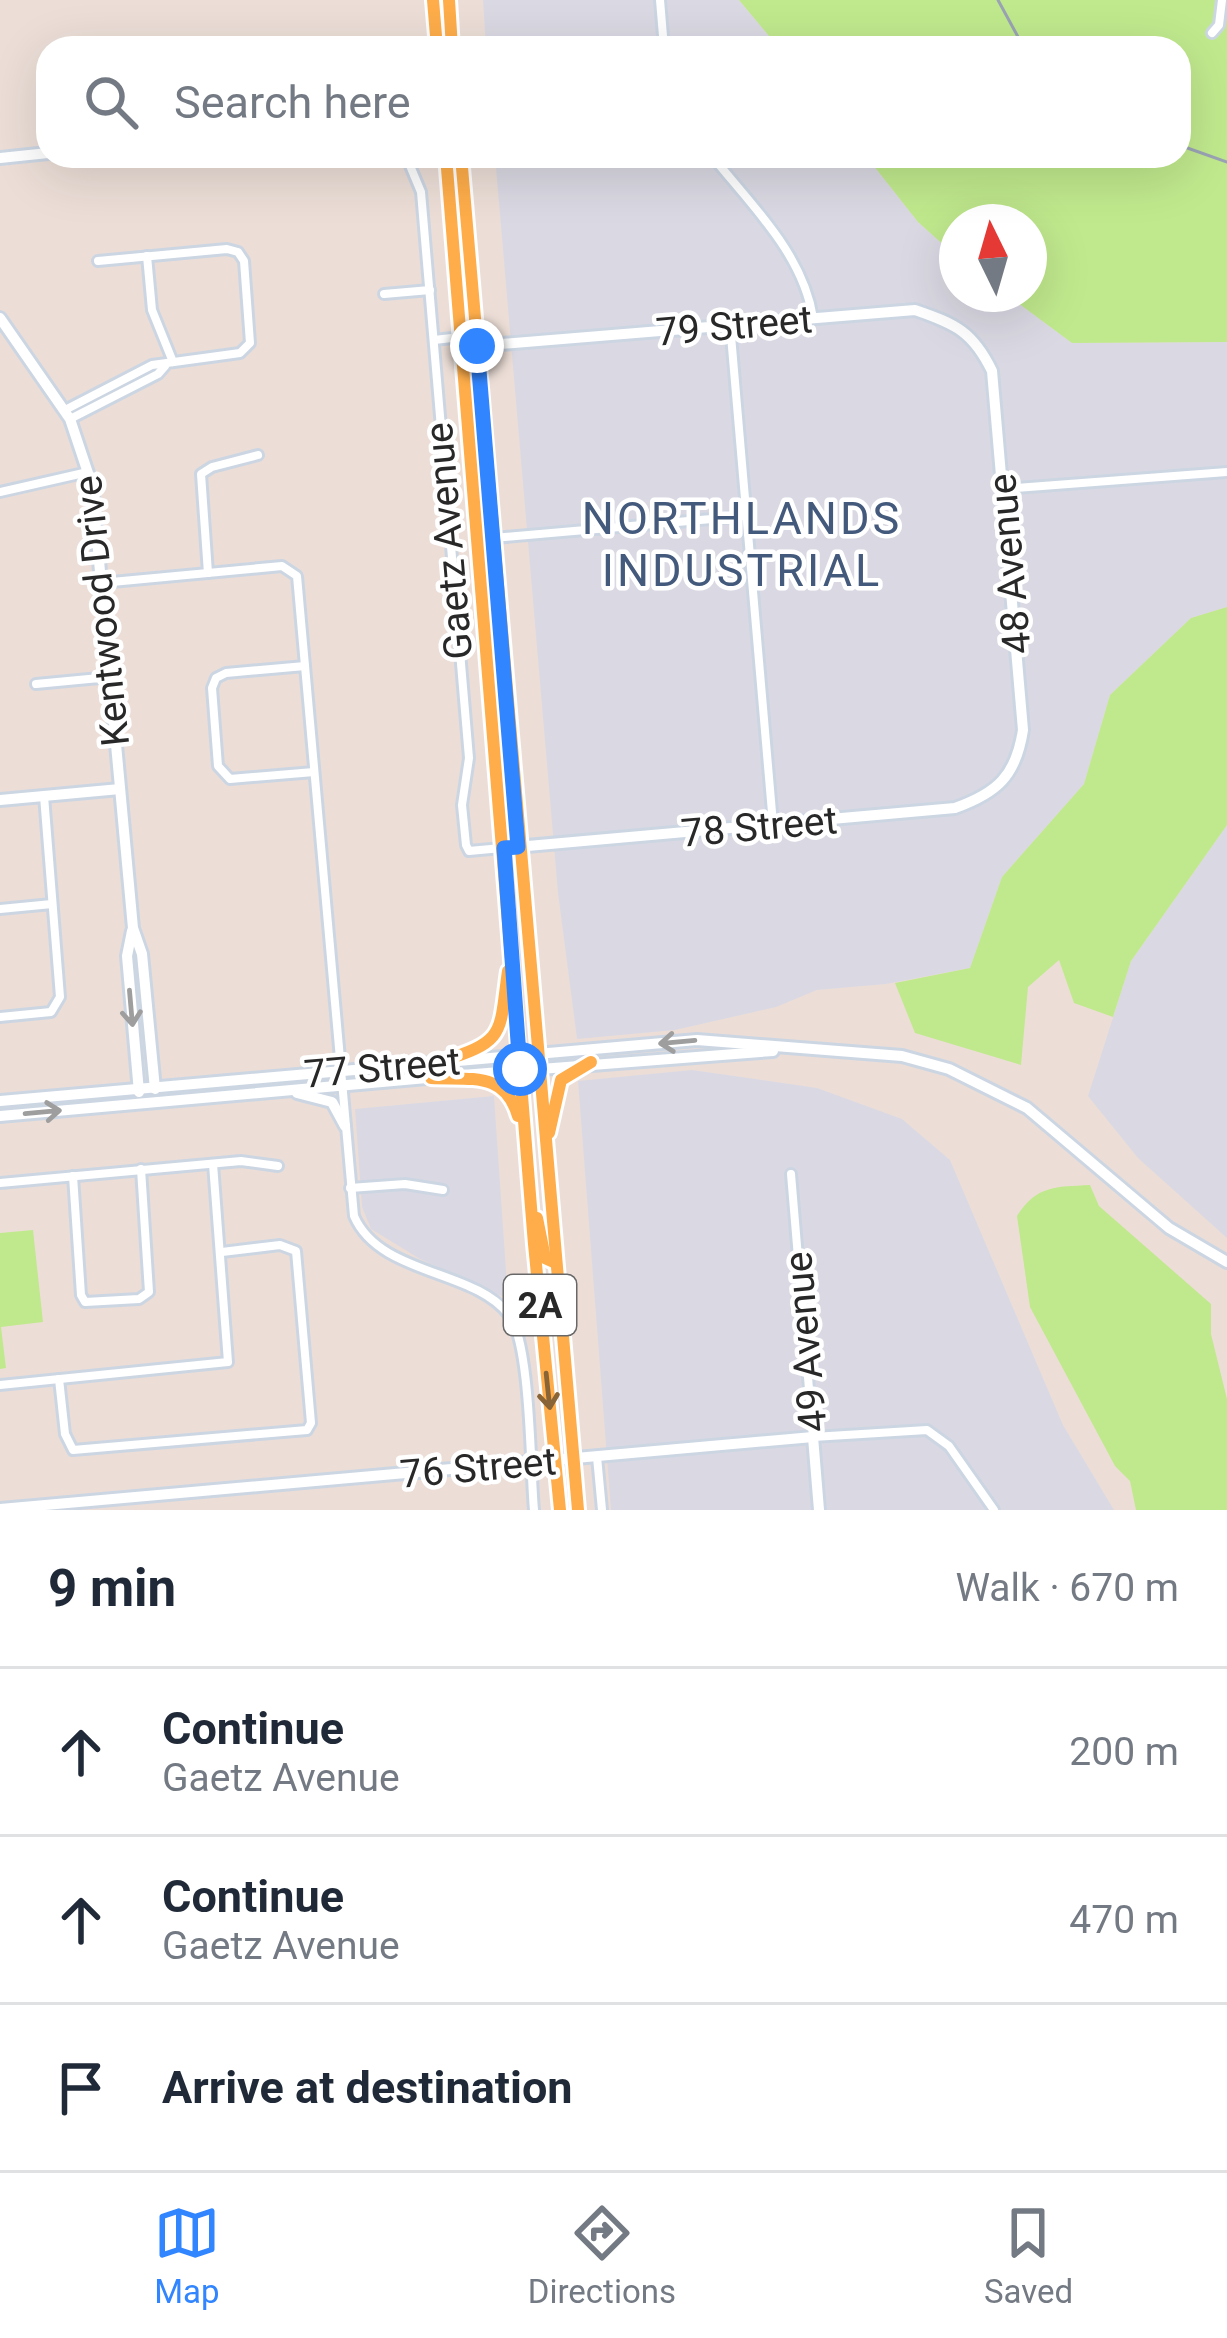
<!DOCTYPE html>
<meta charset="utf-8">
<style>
body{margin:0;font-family:Roboto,sans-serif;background:#f2f2f3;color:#1f2937}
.compass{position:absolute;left:939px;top:204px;width:108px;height:108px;border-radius:50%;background:#fff;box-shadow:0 12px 48px #0002;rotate:355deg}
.stop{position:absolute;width:36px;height:36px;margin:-27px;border:9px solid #3185ff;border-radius:50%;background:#fff}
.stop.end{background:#3185ff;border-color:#fff;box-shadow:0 3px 12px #0008}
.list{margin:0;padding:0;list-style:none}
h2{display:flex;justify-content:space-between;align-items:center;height:156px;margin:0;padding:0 48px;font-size:51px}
h2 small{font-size:39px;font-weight:400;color:#747a83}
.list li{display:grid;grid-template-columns:78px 1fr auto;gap:36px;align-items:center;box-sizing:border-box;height:168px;padding:0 48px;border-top:3px solid #e0e1e3}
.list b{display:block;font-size:45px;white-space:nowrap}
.list p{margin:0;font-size:39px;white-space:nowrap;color:#747a83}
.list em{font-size:39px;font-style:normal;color:#747a83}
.icon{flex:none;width:66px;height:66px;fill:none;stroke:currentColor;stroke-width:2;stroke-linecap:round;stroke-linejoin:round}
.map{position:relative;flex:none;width:1227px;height:1510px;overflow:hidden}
.search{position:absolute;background:#fff;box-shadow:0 12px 48px #0002;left:36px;right:36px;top:36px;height:132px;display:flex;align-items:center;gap:30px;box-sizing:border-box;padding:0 42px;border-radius:36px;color:#747a83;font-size:45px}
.sheet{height:660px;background:#fff}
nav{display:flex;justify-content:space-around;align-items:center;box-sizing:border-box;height:168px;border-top:3px solid #e0e1e3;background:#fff;font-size:33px;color:#747a83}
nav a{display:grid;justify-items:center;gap:6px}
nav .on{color:#3185ff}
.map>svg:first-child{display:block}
.industrial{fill:#dad9e3}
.green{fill:#c0e98d}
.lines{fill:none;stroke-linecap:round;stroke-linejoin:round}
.street-casing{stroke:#ccd6e3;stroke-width:14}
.secondary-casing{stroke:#ccd6e3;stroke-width:16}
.primary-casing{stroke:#fff;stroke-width:18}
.street{stroke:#fff;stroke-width:8}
.secondary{stroke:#fff;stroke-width:10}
.primary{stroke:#fead4a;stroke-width:12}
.rail{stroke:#9aa3b4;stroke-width:3}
.oneway{stroke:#9e9e9e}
.oneway2{stroke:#886437}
.route{stroke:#3185ff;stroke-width:15}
.labels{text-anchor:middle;stroke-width:9;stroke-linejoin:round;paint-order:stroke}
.shield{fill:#fff;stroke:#686868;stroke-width:3}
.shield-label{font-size:36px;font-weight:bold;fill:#282828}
.street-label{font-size:39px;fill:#282828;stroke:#fff}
.quarter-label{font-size:45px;letter-spacing:3px;fill:#445a7c;stroke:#fff}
</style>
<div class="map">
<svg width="1227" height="1510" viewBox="0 0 1227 1510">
<rect width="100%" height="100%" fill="#ecded7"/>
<g class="industrial">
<path d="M483 0H739L779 48H486Z"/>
<path d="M495 156H866L918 222 957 257V294H1006L1072 343 1227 342V607L1191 618 1110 695 1084 784 1002 877 970 968 886 984 817 990 776 1007 675 1030 577 1039 558 893Z"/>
<path d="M1227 825V1238L1138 1158 1088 1096 1131 961Z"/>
<path d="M692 1070 817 1088 902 1119 950 1160 1063 1425 1114 1510H611L578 1081Z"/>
<path d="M494 1096 508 1299 420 1259 371 1229 362 1207 355 1109Z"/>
</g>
<g class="green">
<path d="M739 0H1227V342L1072 343 1006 294H1029V222H957V257L918 222 866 156H1179V48H779Z"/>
<path d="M1227 607V825L1131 961 1113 1017 1074 1003 1059 960 1028 987 1021 1065 915 1033 895 983 970 968 1002 877 1084 784 1110 695 1191 618Z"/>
<path d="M1090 1185 1099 1206 1211 1304V1334L1227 1399V1510H1136L1130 1481 1115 1466 1030 1307 1017 1216C1037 1185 1055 1187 1090 1185Z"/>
<path d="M33 1230 43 1322 1 1327 6 1368 0 1369V1233Z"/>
</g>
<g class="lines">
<g class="street-casing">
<g id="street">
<path d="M660 0 664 48"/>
<path d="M1212 33 1219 25 1222 0"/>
<path d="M406 156 421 192 469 758 462 805 466 845 469 851 502 848"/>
<path d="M712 156C752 206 803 254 813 318"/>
<path d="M147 256 152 310 173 362"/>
<path d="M384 294 430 290"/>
<path d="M730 324 773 824"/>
<path d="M434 340 461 337"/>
<path d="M65 410 152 365 240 353 250 343 244 261 238 252 227 249 98 261"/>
<path d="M70 419 158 374 165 366"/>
<path d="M1003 489 1227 472"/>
<path d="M0 492 88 472"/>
<path d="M494 538 746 516"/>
<path d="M208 573 201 474 212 467 258 455"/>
<path d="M101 583 282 566 297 576 354 1216C380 1276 475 1269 509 1315 531 1344 530 1468 534 1510"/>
<path d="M305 666 226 673 216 678 212 688 218 766 230 779 314 772"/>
<path d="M36 684 110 677"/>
<path d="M0 909 52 904"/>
<path d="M0 1017 51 1012 60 997 44 796"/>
<path d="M791 1174 813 1437 927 1430 949 1446 994 1510"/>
<path d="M73 1176 81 1295 85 1302 139 1299 149 1292 141 1169"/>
<path d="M0 1183 241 1161 278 1166"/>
<path d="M350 1188 405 1184 443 1190"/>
<path d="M59 1379 65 1434 73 1450 307 1430 311 1423 296 1251 280 1245 222 1252"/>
<path d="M0 1385 228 1362 213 1164"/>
<path d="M597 1457 602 1510"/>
</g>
</g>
<g class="secondary-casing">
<g id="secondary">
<path d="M0 158 48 153"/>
<path d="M0 318 70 419 92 485 133 928 142 954 155 1089"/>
<path d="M477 346 915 310C956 324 973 332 992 371L1023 730C1016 776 997 793 955 808L504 848"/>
<path d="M0 800 120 789"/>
<path d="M132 931 127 956 139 1092"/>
<path d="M462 1075 773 1051"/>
<path d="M297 1093 332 1102 345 1126"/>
<path d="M0 1101 697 1040 902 1056 949 1069 1027 1108 1169 1228 1227 1262"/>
<path d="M0 1116 438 1077"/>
<path d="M0 1509 813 1437 819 1510"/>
</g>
</g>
<g class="primary-casing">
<g id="primary">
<path d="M433 0 437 48"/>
<path d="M449 0 452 48"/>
<path d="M446 156 534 1244 560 1510"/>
<path d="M461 156 578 1510"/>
<path d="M442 1061C507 1041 499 1033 508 971"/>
<path d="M431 1078C471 1080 505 1071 518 1116"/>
<path d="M549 1133 561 1080 591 1062"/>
<path d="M537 1218 545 1258 556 1263"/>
</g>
</g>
<use href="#street" class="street"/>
<use href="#secondary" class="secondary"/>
<use href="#primary" class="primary"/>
<g class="rail">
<path d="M998 0 1024 48"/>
<path d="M1179 145 1227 162"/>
</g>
</g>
<defs><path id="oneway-shaft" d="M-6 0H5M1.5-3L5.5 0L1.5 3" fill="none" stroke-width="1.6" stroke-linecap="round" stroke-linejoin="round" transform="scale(3)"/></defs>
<g class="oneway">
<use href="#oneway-shaft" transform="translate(131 1008) rotate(85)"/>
<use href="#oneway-shaft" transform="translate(677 1042) rotate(175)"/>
<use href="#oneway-shaft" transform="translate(43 1112) rotate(-5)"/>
</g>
<use class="oneway2" href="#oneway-shaft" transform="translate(548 1391) rotate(84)"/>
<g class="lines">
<path class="route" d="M477 346 518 847 504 848 520 1069"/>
</g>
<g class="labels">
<rect class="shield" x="504" y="1275" width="72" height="60" rx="9"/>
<g class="shield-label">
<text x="540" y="1318">2A</text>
</g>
<g class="street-label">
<text transform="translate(734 325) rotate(-5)" y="14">79 Street</text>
<text transform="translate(448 541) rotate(-95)" y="14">Gaetz Avenue</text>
<text transform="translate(1009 564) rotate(-95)" y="14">48 Avenue</text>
<text transform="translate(101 611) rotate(-96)" y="14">Kentwood Drive</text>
<text transform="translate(759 826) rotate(-5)" y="14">78 Street</text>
<text transform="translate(382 1067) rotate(-5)" y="14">77 Street</text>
<text transform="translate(805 1342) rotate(-95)" y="14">49 Avenue</text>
<text transform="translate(478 1467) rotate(-5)" y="14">76 Street</text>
</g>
<g class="quarter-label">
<text x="742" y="534">NORTHLANDS<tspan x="742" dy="52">INDUSTRIAL</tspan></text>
</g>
</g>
</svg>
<svg class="compass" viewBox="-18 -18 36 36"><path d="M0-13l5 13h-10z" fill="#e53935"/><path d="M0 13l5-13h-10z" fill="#747a83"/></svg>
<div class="stop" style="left:520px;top:1069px"></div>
<div class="stop end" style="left:477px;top:346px"></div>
<div class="search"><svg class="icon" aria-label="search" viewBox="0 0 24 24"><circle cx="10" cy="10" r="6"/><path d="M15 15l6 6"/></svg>Search here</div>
</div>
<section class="sheet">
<h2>9 min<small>Walk · 670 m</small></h2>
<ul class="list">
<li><svg class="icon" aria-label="ahead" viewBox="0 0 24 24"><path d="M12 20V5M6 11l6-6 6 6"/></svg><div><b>Continue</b><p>Gaetz Avenue</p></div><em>200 m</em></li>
<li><svg class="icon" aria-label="ahead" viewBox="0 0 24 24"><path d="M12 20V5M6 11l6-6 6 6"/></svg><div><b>Continue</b><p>Gaetz Avenue</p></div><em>470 m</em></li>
<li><svg class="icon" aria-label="arrive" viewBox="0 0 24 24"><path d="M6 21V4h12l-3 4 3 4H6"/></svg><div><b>Arrive at destination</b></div></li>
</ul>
</section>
<nav>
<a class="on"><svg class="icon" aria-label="map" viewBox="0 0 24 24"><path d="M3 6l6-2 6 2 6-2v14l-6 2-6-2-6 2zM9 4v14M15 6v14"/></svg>Map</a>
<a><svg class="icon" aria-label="directions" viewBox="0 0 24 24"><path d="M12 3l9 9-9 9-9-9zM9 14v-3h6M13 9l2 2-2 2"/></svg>Directions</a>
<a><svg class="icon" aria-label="saved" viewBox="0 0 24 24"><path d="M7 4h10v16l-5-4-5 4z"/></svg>Saved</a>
</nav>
